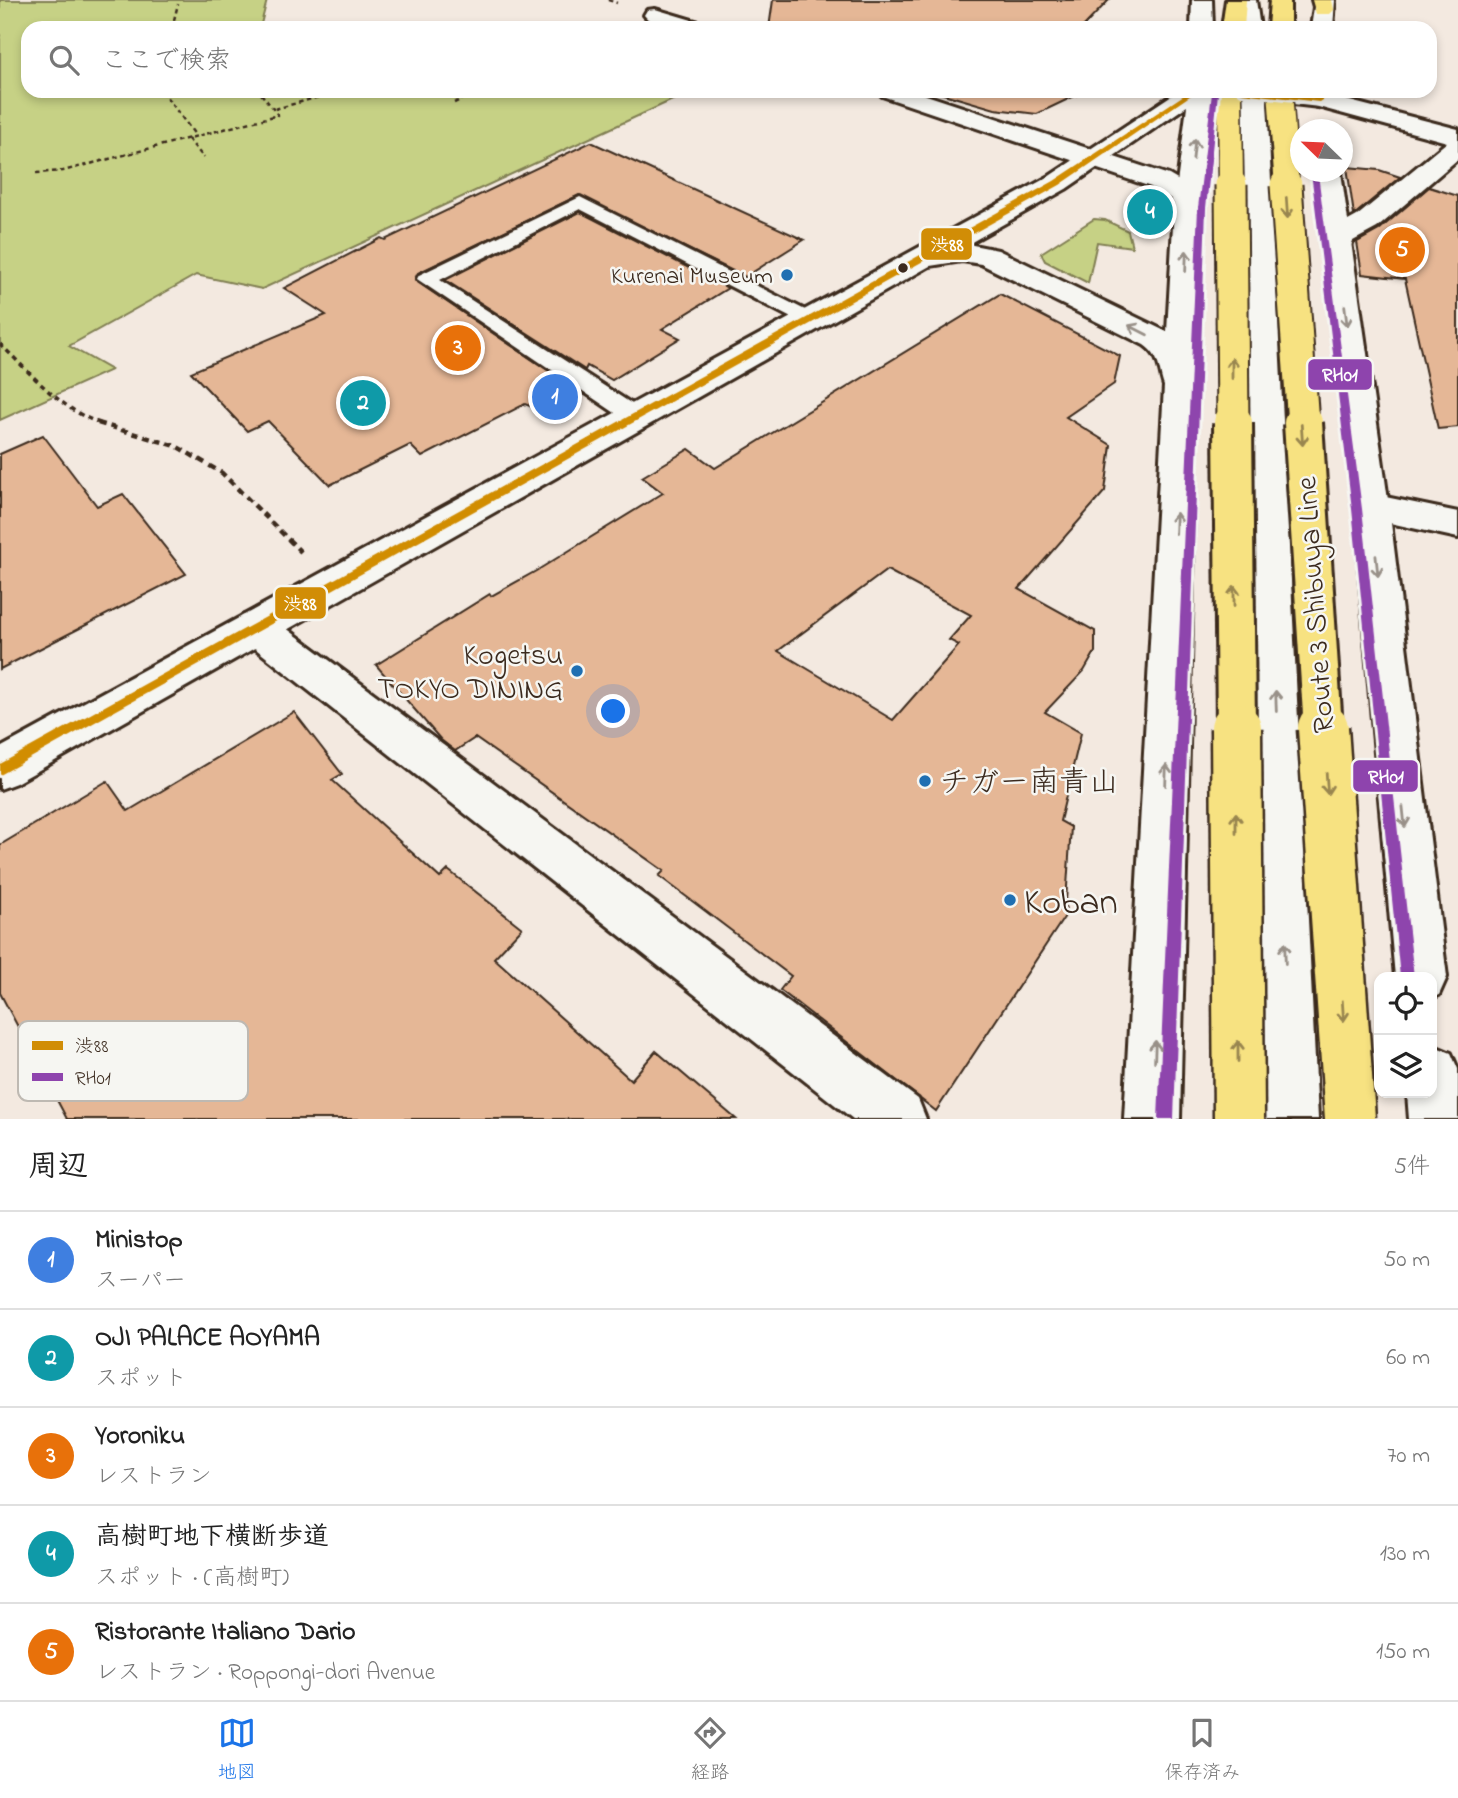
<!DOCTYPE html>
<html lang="ja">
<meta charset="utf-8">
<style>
body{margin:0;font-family:"Indie Flower","Klee One",sans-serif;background:#f2f2f2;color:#222}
.controls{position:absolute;right:21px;bottom:21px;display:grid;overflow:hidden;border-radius:14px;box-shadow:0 4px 10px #0003}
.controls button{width:63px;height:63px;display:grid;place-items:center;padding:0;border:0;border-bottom:2px solid #e0e0e0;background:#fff;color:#222;font:35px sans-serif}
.compass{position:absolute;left:1290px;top:119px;width:63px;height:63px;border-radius:50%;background:#fff;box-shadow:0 4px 10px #0003;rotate:293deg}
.you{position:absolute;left:614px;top:712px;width:24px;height:24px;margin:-18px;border:5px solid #fff;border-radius:50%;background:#1a73e8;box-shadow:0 0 0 10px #1a73e833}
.badge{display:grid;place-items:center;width:46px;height:46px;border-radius:50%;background:#1a73e8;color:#fff;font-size:23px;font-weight:700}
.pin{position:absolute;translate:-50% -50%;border:4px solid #fff;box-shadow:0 2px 7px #0006}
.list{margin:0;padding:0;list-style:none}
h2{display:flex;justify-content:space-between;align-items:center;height:91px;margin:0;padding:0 28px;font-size:30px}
h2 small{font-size:23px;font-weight:400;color:#767676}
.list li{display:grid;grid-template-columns:46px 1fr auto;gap:21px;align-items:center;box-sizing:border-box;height:98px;padding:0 28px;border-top:2px solid #e0e0e0}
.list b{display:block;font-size:26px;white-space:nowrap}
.list p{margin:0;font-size:23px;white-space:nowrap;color:#767676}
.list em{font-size:23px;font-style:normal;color:#767676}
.icon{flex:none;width:38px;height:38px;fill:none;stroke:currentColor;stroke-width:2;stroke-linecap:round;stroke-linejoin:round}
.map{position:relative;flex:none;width:1458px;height:1119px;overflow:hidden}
.search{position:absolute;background:#fff;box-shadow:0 4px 10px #0003;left:21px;right:21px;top:21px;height:77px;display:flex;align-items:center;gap:18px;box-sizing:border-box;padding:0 24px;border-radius:21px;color:#767676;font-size:26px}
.sheet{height:581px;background:#fff}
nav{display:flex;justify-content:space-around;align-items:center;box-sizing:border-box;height:98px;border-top:2px solid #e0e0e0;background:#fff;font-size:19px;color:#767676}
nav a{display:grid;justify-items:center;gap:4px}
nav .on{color:#1a73e8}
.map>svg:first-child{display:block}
.green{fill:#c6d185;stroke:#807e52;stroke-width:2}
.building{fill:#e5b796;stroke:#3b2a1e;stroke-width:2;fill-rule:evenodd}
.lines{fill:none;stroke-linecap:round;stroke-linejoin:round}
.lane-casing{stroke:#3b2a1e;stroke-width:6}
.street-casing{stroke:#3b2a1e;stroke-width:6}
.secondary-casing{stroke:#3b2a1e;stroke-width:6}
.highway-casing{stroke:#3b2a1e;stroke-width:6}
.path-far2{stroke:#3b2a1e;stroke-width:2.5;stroke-dasharray:4.5 3.5;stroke-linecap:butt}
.path-far1{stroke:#3b2a1e;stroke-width:3.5;stroke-dasharray:5 4.5;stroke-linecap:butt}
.path{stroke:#3b2a1e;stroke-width:4.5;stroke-dasharray:7 5;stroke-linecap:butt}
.lane{fill:#f6f6f2;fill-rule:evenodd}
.street{fill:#f6f6f2;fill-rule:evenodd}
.secondary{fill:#f6f6f2;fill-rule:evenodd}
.highway{fill:#f7e281;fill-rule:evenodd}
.highway-bridge-far3-casing{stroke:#3b2a1e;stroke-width:27;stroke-linecap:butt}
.highway-bridge-far2-casing{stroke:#3b2a1e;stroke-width:35;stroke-linecap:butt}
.highway-bridge-far1-casing{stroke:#3b2a1e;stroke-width:44;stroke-linecap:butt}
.highway-bridge-casing{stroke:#3b2a1e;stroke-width:55;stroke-linecap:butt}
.highway-bridge-far3{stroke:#f7e281;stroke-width:24}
.highway-bridge-far2{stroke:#f7e281;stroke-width:31}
.highway-bridge-far1{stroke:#f7e281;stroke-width:38}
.highway-bridge{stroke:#f7e281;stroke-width:50}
.bus-1-casing{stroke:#f6f6f2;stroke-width:6}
.bus-2-casing{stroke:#f6f6f2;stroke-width:6}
.bus-1{fill:#d18d06;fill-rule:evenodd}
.bus-2{fill:#8e44ad;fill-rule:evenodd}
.oneway{stroke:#989088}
.oneway2{stroke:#998650}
.bus-dot{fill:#3b2a1e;stroke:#f6f6f2;stroke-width:2.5}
.poi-dot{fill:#1f6fb2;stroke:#f6f6f2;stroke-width:2.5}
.labels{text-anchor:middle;stroke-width:5;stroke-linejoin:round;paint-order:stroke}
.far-poi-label{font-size:24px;fill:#3b2a1e;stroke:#f6f6f2;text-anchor:end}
.street-label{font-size:30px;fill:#3b2a1e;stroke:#f6f6f2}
.poi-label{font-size:30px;fill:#3b2a1e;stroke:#f6f6f2;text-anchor:end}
.near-poi-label{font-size:37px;fill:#3b2a1e;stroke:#f6f6f2;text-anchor:start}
.key{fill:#f6f6f2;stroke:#beb9b2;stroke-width:2}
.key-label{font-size:19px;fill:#3b2a1e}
.line-badge{stroke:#f6f6f2;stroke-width:2.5}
.badge-label{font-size:19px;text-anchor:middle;font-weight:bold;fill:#fff}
</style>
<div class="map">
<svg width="1458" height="1119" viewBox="0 0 1458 1119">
<rect width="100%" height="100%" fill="#f3e9e0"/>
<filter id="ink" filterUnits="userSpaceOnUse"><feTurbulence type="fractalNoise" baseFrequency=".0143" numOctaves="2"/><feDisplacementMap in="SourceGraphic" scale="14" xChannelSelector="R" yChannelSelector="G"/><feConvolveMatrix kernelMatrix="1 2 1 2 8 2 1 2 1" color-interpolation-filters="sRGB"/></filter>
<g filter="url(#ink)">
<g class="green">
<path d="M0 0H267L260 28H28V91H692L262 289 196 275 69 346 111 370 0 420Z"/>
<path d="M1094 219 1105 220 1128 231 1132 247 1097 242 1088 283 1045 261 1041 253Z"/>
</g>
<g class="building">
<path d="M773 0H1109L1082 28H769Z"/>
<path d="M933 91H1085L1037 114 995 109Z"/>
<path d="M591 142 804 240 745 277 579 195 418 273 416 281 574 388 566 402 547 413 525 404 422 457 410 445 330 485 268 421 247 431 191 372 326 315 284 288 381 238 385 240Z"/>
<path d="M1347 167 1379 170 1400 177 1354 215Z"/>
<path d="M1429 187 1458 196V427L1438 429 1405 279 1362 274 1357 242 1379 230Z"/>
<path d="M580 212 728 288 662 329 680 338 612 380 587 366 585 370 445 280Z"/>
<path d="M1000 294 1120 356 1114 384 1066 417 1111 445 1105 491 1019 589 1095 631V652L1084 671 1045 712 1081 733 1060 821 1071 827 1065 916 936 1111 780 990 791 976 659 876 664 871 475 738 455 751 441 740 376 665 490 594 491 596 536 571 663 493 642 477 689 449 715 468ZM887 570 971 615 949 640 959 645 893 720 778 651Z"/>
<path d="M43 435 97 506 123 494 186 574 0 669V454Z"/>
<path d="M294 712 342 774 332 780 440 878 448 870 522 928 494 958 631 1080 656 1051 736 1119H67L0 993V845L107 781 128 811Z"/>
</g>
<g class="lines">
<g class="lane-casing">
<path id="lane" d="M580 197 817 316 820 320 810 326 803 324 580 209 440 280 643 411 646 416 643 421H627L417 279 419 275Z"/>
</g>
<g class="street-casing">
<g id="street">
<path d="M655 9 702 23 705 28C687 28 656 31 644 15L647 10Z"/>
<path d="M878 91H914L1169 175 1191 188 1202 207 1198 213 1188 215 1178 213 1171 199 1151 187 882 96Z"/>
<path d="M1319 93 1458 129V159L1377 228 1353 241 1347 254 1337 257 1327 254 1323 248 1330 231 1357 216 1447 142 1311 105 1307 100 1311 95Z"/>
<path d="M1371 494 1458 512V538L1358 516 1353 507 1358 498Z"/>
<path d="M256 612 270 616 918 1099 926 1119H853L242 638 236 627 242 616Z"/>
</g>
</g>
<g class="secondary-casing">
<g id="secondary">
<path d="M1192 0H1212L1213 28H1191Z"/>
<path d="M1236 0H1256L1260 28H1238Z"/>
<path d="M1315 0H1335L1333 28H1311Z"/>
<path d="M1178 91H1213L1202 207 1180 1119H1124L1164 386C1158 369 1161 357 1144 345L981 264 962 261 930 266 16 783 0 789V748L1048 177ZM1187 106 1174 207 1167 332 998 250 968 244 1066 189Z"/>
<path d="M1230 91H1303L1327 95 1331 100 1327 105 1319 107 1267 101 1318 1119H1262L1243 98 1234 96Z"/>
<path d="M1315 172H1341L1389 507 1447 977 1439 995 1432 998V977H1395L1353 507Z"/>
<path d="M1432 1045 1451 1053 1458 1069V1119H1409L1407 1093H1432Z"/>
</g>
</g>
<g class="highway-casing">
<g id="highway">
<path d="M1226 0H1246L1244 28H1222Z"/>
<path d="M1270 0H1290V28H1268Z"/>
<path d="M1312 0H1332L1334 10 1330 14H1316Z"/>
</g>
</g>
<g class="path-far2">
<path d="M608 0 617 3"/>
<path d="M172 28 178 4"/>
<path d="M162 91 196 136"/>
<path d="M454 103 479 91"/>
<path d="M275 109 341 91"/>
<path d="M188 139 204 158"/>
<path d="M36 173 63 171 278 115 259 91"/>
</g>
<path class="path-far1" d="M0 344C31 373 62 412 103 424"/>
<path class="path" d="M98 423 176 446 222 473 301 552"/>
<use href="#lane" class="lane"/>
<use href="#street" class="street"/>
<use href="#secondary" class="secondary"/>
<use href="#highway" class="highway"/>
<g class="highway-bridge-far3-casing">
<g id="highway-bridge-far3">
<path d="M1230 91 1231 187"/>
<path d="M1280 91 1287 187"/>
</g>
</g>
<g class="highway-bridge-far2-casing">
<g id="highway-bridge-far2">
<path d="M1231 185 1233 424"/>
<path d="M1286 185 1303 424"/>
</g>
</g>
<g class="highway-bridge-far1-casing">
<g id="highway-bridge-far1">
<path d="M1233 423 1236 729"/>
<path d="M1303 423 1323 729"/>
</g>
</g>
<g class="highway-bridge-casing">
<g id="highway-bridge">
<path d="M1236 728 1239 1119"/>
<path d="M1323 728 1350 1119"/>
</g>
</g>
<use href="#highway-bridge-far3" class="highway-bridge-far3"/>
<use href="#highway-bridge-far2" class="highway-bridge-far2"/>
<use href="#highway-bridge-far1" class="highway-bridge-far1"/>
<use href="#highway-bridge" class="highway-bridge"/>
<g class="bus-1-casing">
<g id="bus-1">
<path d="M1190 91H1197L1060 185 0 775V764L1054 181Z"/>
<path d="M1239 91H1259L1316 98 1317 91H1323L1322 100 1319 102 1242 93Z"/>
</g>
</g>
<g class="bus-2-casing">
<g id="bus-2">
<path d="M1215 91 1218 93 1206 208 1174 1119H1158L1198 208 1212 93Z"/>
<path d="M1311 172 1318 174 1362 509 1414 977H1400L1352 509Z"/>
</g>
</g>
<use href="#bus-1" class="bus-1"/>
<use href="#bus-2" class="bus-2"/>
</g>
<defs><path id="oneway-shaft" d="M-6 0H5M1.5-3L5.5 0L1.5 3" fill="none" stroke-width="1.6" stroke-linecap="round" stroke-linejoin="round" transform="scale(1.75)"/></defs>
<g class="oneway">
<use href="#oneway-shaft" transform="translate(1194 149) rotate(-84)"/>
<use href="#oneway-shaft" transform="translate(1186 261) rotate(-88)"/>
<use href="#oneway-shaft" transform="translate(1346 316) rotate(83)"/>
<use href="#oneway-shaft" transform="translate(1138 330) rotate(-153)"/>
<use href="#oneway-shaft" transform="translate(1176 523) rotate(-88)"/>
<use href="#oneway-shaft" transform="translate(1377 566) rotate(84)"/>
<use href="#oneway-shaft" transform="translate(1276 701) rotate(-92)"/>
<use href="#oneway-shaft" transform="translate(1166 775) rotate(-88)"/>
<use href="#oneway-shaft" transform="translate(1404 817) rotate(84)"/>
<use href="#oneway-shaft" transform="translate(1285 953) rotate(-92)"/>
<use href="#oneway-shaft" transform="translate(1155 1051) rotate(-88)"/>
</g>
<g class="oneway2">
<use href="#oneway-shaft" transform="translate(1287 208) rotate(86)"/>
<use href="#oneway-shaft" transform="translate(1232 368) rotate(-90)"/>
<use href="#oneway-shaft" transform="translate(1302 435) rotate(86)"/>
<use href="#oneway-shaft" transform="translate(1234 596) rotate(-90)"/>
<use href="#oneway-shaft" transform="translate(1327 784) rotate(86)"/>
<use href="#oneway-shaft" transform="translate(1236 823) rotate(-90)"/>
<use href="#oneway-shaft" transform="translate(1343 1011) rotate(86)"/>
<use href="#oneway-shaft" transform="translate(1238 1051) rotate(-90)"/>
</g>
</g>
<circle class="bus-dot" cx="903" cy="268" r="6"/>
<g class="poi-dot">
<circle cx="787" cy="275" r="7"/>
<circle cx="577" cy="671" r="7"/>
<circle cx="925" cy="781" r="7"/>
<circle cx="1010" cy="900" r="7"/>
</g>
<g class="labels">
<g class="far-poi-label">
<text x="773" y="283">Kurenai Museum</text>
</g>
<g class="street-label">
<text transform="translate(1314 605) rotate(-94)" y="10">Route 3 Shibuya Line</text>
</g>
<g class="poi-label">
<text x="563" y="664">Kogetsu<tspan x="563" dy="34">TOKYO DINING</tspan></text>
<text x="939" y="791" text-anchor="start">チガー南青山</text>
</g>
<g class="near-poi-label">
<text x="1024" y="913">Koban</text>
</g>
</g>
<rect x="18" y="1021" width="230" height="80" rx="10" class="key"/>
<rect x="32" y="1041" width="31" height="9" fill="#d18d06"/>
<rect x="32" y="1073" width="31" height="8" fill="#8e44ad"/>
<g class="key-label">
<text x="75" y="1052">渋88</text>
<text x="75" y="1084">RH01</text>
</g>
<g class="line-badge">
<rect x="920" y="227" width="53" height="34" rx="7" fill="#d18d06"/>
<rect x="1307" y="358" width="66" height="33" rx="7" fill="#8e44ad"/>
<rect x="274" y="586" width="53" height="34" rx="7" fill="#d18d06"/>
<rect x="1352" y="759" width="67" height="34" rx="7" fill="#8e44ad"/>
</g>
<g class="badge-label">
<text x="947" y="251">渋88</text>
<text x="1340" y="381">RH01</text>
<text x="300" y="610">渋88</text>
<text x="1386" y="783">RH01</text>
</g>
</svg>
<div class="controls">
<button><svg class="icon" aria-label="locate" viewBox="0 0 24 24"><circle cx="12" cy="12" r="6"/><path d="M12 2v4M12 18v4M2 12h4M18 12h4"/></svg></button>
<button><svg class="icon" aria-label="layers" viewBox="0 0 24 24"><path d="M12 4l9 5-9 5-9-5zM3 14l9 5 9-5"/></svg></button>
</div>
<svg class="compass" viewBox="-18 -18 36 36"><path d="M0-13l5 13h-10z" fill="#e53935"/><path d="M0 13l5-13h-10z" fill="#767676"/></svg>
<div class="you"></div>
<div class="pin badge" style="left:555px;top:397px;background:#3f7fe0">1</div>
<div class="pin badge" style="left:363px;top:403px;background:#0f9aa8">2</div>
<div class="pin badge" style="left:458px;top:348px;background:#e8710a">3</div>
<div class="pin badge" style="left:1150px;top:212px;background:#0f9aa8">4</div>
<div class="pin badge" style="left:1402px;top:250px;background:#e8710a">5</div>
<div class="search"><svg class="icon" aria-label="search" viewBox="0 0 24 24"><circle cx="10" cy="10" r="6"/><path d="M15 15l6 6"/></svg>ここで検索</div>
</div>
<section class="sheet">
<h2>周辺<small>5件</small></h2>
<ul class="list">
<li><span class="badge" style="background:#3f7fe0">1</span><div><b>Ministop</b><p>スーパー</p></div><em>50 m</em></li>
<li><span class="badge" style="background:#0f9aa8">2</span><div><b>OJI PALACE AOYAMA</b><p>スポット</p></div><em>60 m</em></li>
<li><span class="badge" style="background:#e8710a">3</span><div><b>Yoroniku</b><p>レストラン</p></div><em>70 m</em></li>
<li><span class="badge" style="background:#0f9aa8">4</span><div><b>高樹町地下横断歩道</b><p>スポット · (高樹町)</p></div><em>130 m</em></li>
<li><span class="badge" style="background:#e8710a">5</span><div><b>Ristorante Italiano Dario</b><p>レストラン · Roppongi-dori Avenue</p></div><em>150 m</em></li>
</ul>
</section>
<nav>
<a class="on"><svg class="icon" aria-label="map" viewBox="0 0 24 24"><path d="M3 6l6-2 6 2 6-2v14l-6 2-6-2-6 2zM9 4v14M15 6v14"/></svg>地図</a>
<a><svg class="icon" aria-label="directions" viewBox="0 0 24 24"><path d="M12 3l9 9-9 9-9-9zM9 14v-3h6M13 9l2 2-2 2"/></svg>経路</a>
<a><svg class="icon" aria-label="saved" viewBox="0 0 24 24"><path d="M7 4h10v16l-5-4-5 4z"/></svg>保存済み</a>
</nav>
